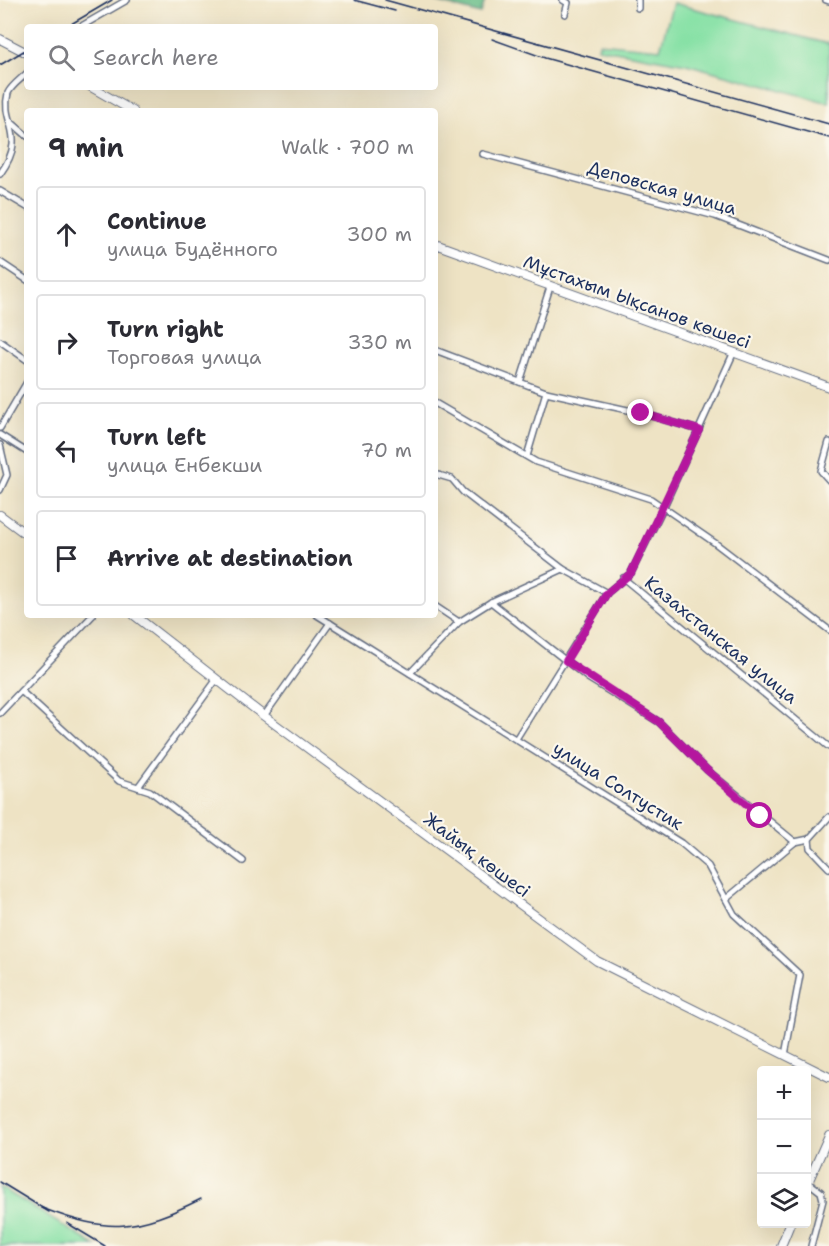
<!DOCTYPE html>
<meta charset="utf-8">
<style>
body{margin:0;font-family:"Shantell Sans",sans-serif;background:#f2f2f3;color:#2b2b33}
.controls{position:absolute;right:18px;bottom:18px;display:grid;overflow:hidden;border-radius:6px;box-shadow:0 6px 24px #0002}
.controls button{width:54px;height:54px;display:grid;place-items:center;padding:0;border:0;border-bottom:2px solid #e1e1e2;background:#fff;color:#2b2b33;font:30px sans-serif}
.stop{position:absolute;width:18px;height:18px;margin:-14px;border:4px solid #b5179e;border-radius:50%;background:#fff}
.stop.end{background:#b5179e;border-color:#fff;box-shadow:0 2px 6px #0008}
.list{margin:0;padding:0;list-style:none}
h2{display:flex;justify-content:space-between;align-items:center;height:78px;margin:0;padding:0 24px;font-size:26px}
h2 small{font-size:20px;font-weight:400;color:#7c7c81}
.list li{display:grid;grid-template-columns:39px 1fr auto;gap:18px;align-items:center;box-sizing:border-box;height:96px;margin:0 12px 12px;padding:0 12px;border:2px solid #e1e1e2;border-radius:6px}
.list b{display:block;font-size:22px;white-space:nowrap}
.list p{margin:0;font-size:20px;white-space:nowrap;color:#7c7c81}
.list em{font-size:20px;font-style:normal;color:#7c7c81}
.icon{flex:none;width:33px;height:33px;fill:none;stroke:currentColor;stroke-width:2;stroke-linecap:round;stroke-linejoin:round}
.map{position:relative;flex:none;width:829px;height:1246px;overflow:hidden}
.search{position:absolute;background:#fff;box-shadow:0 6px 24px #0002;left:24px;top:24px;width:414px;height:66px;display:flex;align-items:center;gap:15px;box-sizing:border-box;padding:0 21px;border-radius:6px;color:#7c7c81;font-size:22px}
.panel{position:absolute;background:#fff;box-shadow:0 6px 24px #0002;left:24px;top:108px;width:414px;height:510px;border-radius:6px}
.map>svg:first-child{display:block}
.green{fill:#87e1a6;stroke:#518882;stroke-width:1.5}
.forest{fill:#6dbf8b;stroke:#447774;stroke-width:1.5}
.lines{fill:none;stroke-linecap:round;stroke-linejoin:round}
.street-casing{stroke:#656e82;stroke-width:8}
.secondary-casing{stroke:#656e82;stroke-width:10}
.street{stroke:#fff;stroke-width:5}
.secondary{stroke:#fff;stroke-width:8}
.rail{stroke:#1b2f5e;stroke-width:1.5}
.route{stroke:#b5179e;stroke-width:8}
.labels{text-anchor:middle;stroke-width:4.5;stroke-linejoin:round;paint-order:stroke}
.street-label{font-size:18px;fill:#1b2f5e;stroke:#fbf7ec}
</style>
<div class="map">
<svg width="829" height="1246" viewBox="0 0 829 1246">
<rect width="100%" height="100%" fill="#fbf7ec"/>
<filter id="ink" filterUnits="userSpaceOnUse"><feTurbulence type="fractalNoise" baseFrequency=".0167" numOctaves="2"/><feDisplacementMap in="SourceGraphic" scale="12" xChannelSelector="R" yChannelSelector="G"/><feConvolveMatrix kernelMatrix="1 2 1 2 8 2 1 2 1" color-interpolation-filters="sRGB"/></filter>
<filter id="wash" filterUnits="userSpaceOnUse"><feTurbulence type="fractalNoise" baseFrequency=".008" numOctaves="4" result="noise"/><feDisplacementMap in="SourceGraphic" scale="24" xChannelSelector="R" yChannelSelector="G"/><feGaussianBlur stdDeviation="1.35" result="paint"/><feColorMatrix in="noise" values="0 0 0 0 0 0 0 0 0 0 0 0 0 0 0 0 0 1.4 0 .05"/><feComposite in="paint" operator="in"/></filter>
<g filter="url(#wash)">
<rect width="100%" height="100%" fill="#eee3c4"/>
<g class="green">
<path d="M673 3 828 44 829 41V103L686 64 598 48 599 43 660 49Z"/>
<path d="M0 1187 96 1246H0Z"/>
</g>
<path class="forest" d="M429 0H485L481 14Z"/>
</g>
<g filter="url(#ink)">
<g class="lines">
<g class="street-casing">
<g id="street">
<path d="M563 0 568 3 565 14"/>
<path d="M638 0V8"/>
<path d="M826 0 829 1"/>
<path d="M80 27 127 0"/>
<path d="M10 121 27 136"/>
<path d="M483 154 715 216 829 260"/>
<path d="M0 174C29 134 0 124 8 93 11 86 21 79 27 73"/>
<path d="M0 191 27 207"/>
<path d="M0 262 27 280"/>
<path d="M0 341 27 360"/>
<path d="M435 350 546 392 641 413 699 430"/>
<path d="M520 382 550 287"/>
<path d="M435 403 536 462 651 499 715 543 829 630"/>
<path d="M0 428 27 382"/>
<path d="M0 435 27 452"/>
<path d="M829 442 821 471 829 480"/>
<path d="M0 445 7 475 0 490"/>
<path d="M527 456 546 392"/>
<path d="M435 474 452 479 463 492 563 569"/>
<path d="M623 578 829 747"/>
<path d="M491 602 588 678 659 722 707 770 795 842"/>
<path d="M435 606 459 622"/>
<path d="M317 615 681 843 708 866 734 914 800 975 785 1055"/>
<path d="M410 673 459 622 491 602 563 569 607 593"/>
<path d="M21 691 119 781 150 791 243 861"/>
<path d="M0 713 93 615"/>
<path d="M264 716 330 623"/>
<path d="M516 739 607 593 631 573 664 506 733 354"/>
<path d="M138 787 217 679"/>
<path d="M809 839 810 848 829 868"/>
<path d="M726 899 795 842 809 839 829 817"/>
<path d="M808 1182 821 1192 823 1200 811 1246"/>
</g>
</g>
<g class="secondary-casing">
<g id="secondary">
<path d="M0 39 27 53"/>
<path d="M91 87 133 111"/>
<path d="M435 244 829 387"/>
<path d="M0 515 27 535"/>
<path d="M134 615 264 716 597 961 829 1077"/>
<path d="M806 1187 829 1135"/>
<path d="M781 1246 790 1224"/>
</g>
</g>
<use href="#street" class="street"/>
<use href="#secondary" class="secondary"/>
<g class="rail">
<path d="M354 0 395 11"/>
<path d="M385 0 829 124"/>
<path d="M66 27 112 0"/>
<path d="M492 39 545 58 829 138"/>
<path d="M0 65 27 49"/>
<path d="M0 1182 49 1212"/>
<path d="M42 1208C109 1234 137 1231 201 1199"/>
<path d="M67 1223 105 1246"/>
</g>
</g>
</g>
<g class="lines" filter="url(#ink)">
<path class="route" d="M641 413 699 430 631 573 607 593 566 661 659 722 707 770 760 816"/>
</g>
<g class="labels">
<g class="street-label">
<text transform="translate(662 188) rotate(16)" y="6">Деповская улица</text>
<text transform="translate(637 302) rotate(20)" y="6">Мұстахым Ықсанов көшесі</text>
<text transform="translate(721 640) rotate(39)" y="6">Казахстанская улица</text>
<text transform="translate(618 786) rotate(32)" y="6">улица Солтустик</text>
<text transform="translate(477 855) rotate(37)" y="6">Жайық көшесі</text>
</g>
</g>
</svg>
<div class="controls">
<button>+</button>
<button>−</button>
<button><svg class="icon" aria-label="layers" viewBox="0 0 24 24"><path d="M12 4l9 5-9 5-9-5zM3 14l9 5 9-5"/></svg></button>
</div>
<div class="stop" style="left:760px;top:816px"></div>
<div class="stop end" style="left:641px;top:413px"></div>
<div class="search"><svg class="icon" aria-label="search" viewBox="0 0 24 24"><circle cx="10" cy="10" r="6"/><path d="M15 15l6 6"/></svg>Search here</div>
<section class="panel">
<h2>9 min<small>Walk · 700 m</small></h2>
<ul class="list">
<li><svg class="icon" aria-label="ahead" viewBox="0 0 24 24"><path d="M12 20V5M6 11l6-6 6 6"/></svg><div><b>Continue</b><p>улица Будённого</p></div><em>300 m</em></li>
<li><svg class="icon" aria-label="right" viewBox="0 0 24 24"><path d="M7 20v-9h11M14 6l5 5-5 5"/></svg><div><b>Turn right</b><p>Торговая улица</p></div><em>330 m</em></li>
<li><svg class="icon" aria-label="left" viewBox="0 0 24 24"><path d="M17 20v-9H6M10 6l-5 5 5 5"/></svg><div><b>Turn left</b><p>улица Енбекши</p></div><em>70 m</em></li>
<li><svg class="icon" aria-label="arrive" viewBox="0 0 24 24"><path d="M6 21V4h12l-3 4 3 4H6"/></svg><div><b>Arrive at destination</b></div></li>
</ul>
</section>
</div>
